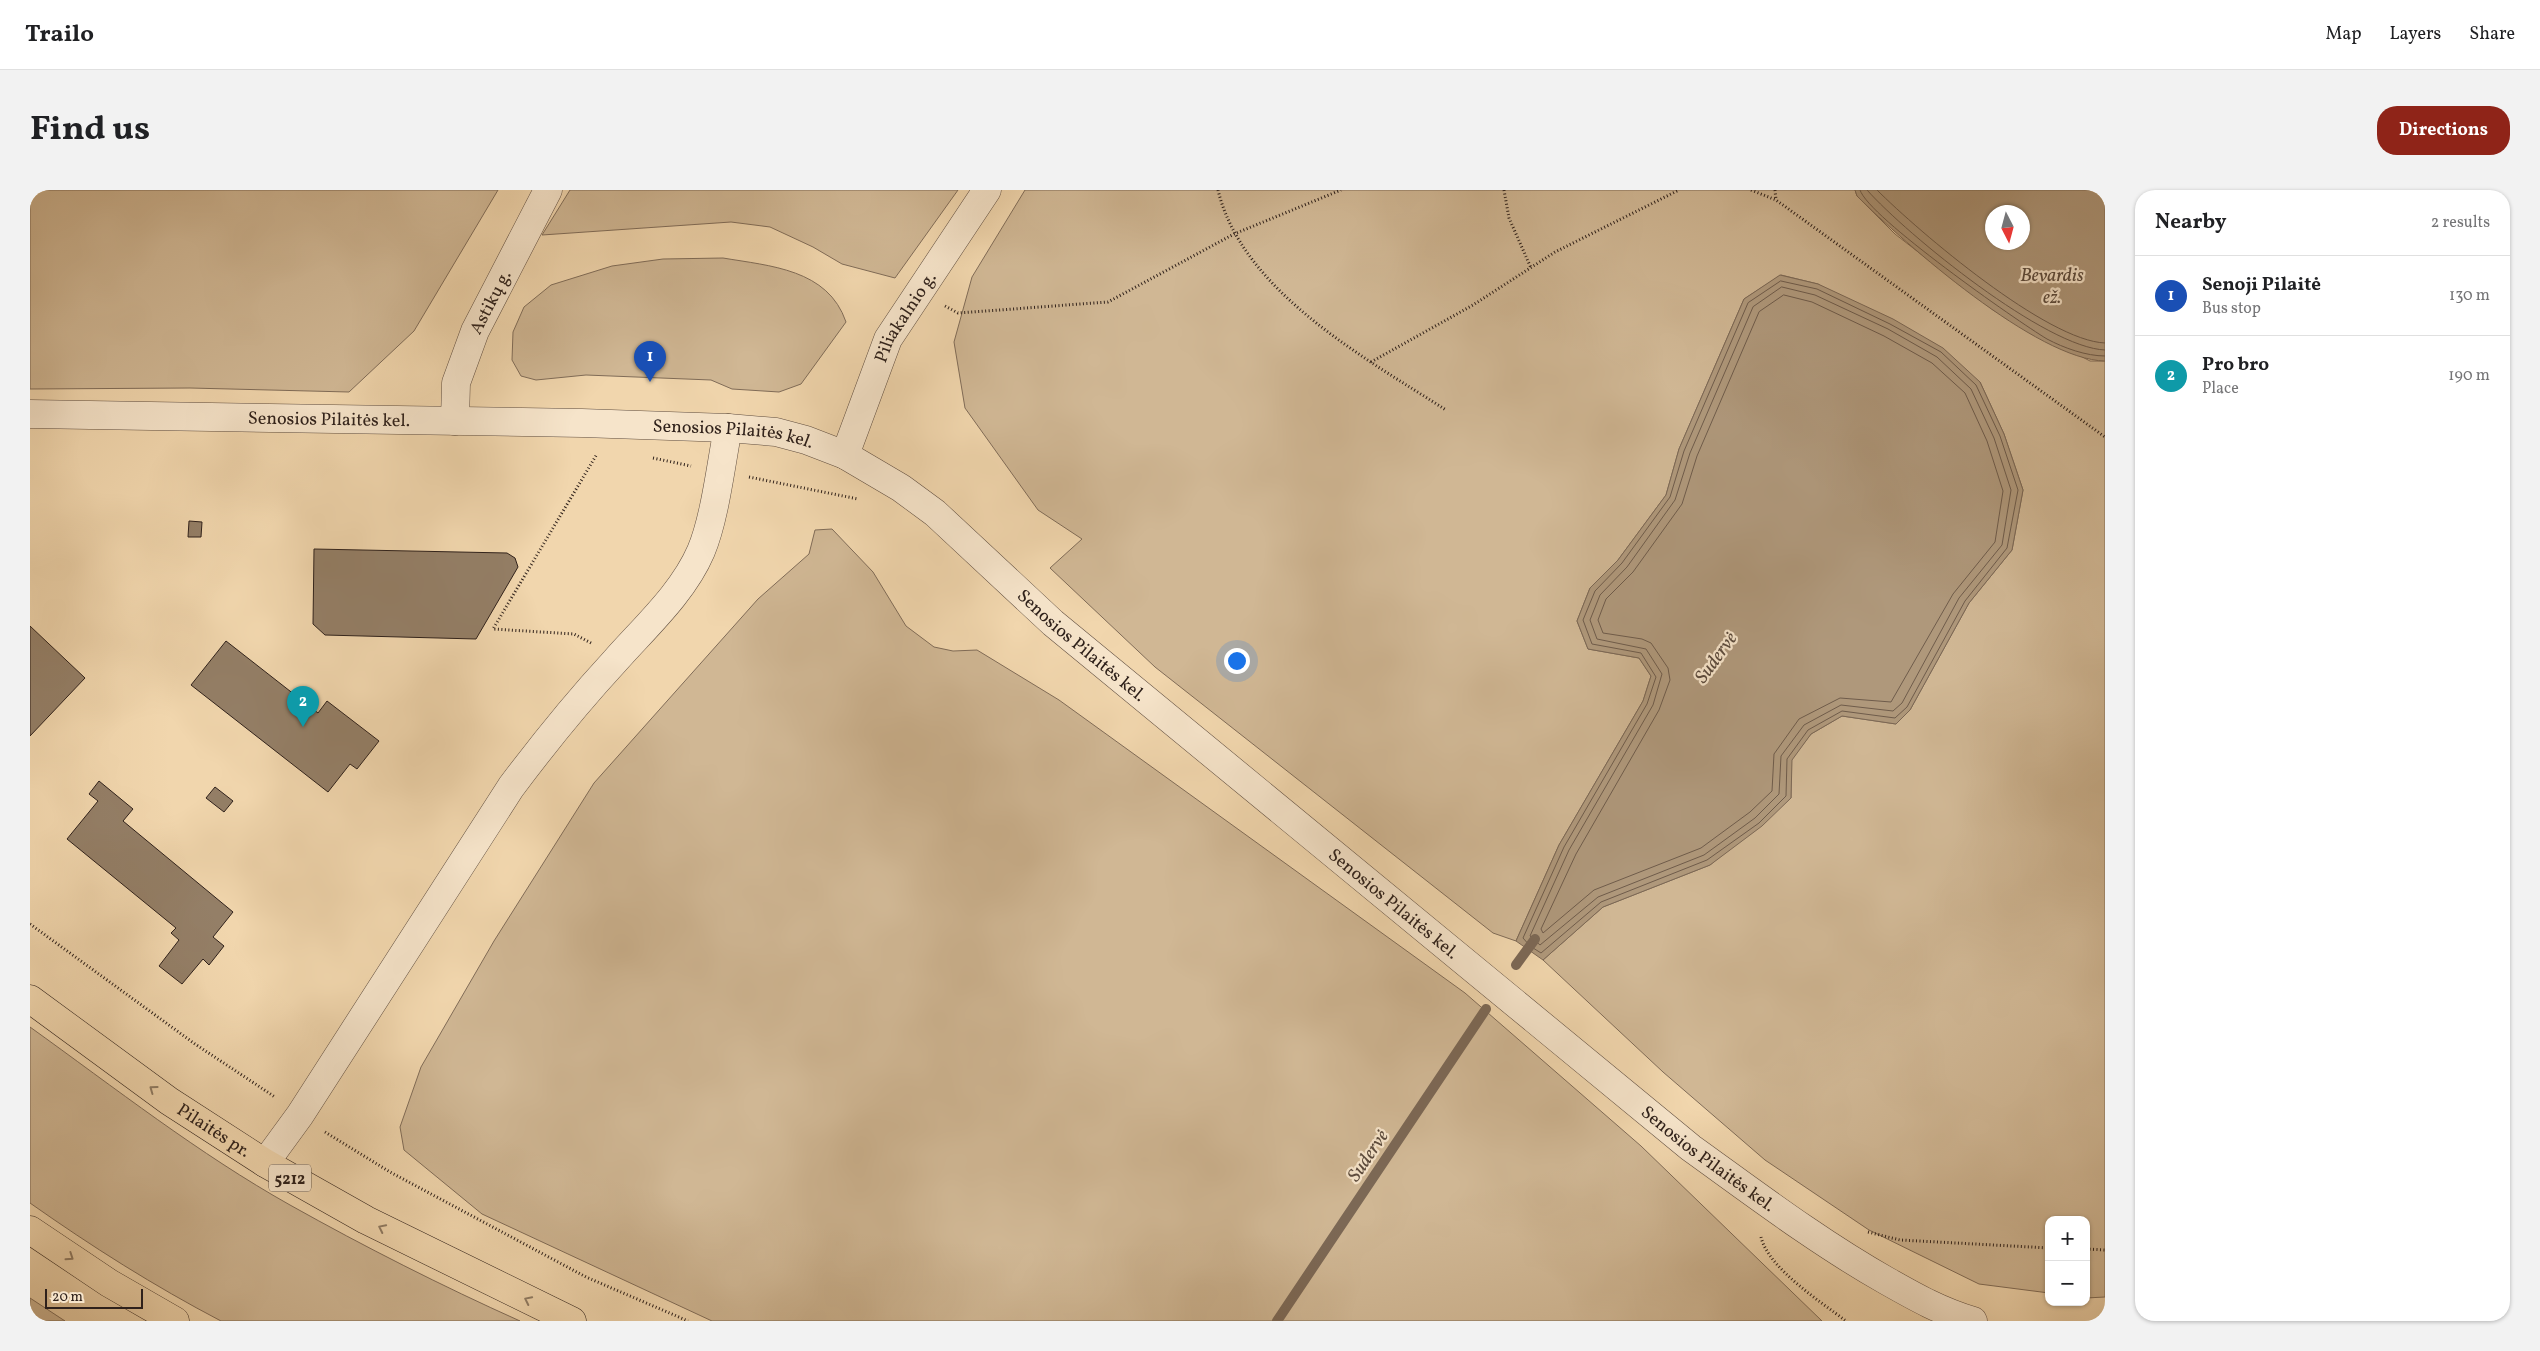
<!DOCTYPE html>
<meta charset="utf-8">
<style>
body{margin:0;font-family:Vollkorn,serif;background:#f2f2f2;color:#202124}
.controls{position:absolute;right:15px;bottom:15px;display:grid;overflow:hidden;border-radius:10px;box-shadow:0 1px 4px #0004}
.controls button{width:45px;height:45px;display:grid;place-items:center;padding:0;border:0;border-bottom:1px solid #e0e0e0;background:#fff;color:#202124;font:25px sans-serif}
.compass{position:absolute;left:1955px;top:15px;width:45px;height:45px;border-radius:50%;background:#fff;box-shadow:0 1px 4px #0004;rotate:174deg}
.scale{position:absolute;left:15px;bottom:12px;width:98px;box-sizing:border-box;padding-left:5px;border:2px solid #2f211b;border-top:0;font-size:14px;line-height:18px;white-space:nowrap;color:#2f211b;-webkit-text-stroke:4px #f6e4ca;paint-order:stroke}
.you{position:absolute;left:1206px;top:470px;width:18px;height:18px;margin:-12px;border:4px solid #fff;border-radius:50%;background:#1a73e8;box-shadow:0 0 0 8px #1a73e833}
.badge{display:grid;place-items:center;width:32px;height:32px;border-radius:50%;background:#8f2418;color:#fff;font-size:16px;font-weight:700}
.pin{position:absolute;translate:-50% -41px;filter:drop-shadow(0 1px 2px #0008)}
.pin::after{content:'';position:absolute;top:26px;width:18px;height:15px;background:inherit;clip-path:polygon(0 0,100% 0,50% 100%)}
.list{margin:0;padding:0;list-style:none}
h2{display:flex;justify-content:space-between;align-items:center;height:65px;margin:0;padding:0 20px;font-size:21px}
h2 small{font-size:16px;font-weight:400;color:#757577}
.list li{display:grid;grid-template-columns:32px 1fr auto;gap:15px;align-items:center;box-sizing:border-box;height:80px;padding:0 20px;border-top:1px solid #e0e0e0}
.list b{display:block;font-size:19px;white-space:nowrap}
.list p{margin:0;font-size:16px;white-space:nowrap;color:#757577}
.list em{font-size:16px;font-style:normal;color:#757577}
.map{position:relative;flex:none;width:2075px;height:1131px;overflow:hidden;border-radius:20px}
header{display:flex;align-items:center;gap:30px;box-sizing:border-box;height:70px;padding:0 25px;background:#fff;border-bottom:1px solid #e0e0e0}
header strong{font-size:24px}
nav{display:flex;gap:28px;margin-inline-start:auto;font-size:18px}
.intro{display:flex;align-items:center;justify-content:space-between;box-sizing:border-box;height:120px;padding:0 30px}
h1{margin:0;font-size:35px}
.button{padding:12px 22px;border-radius:20px;background:#8f2418;color:#fff;font-size:18px;font-weight:700}
main{display:flex;gap:30px;padding:0 30px}
aside{flex:1;background:#fff;border-radius:20px;box-shadow:0 1px 4px #0004}
.map>svg:first-child{display:block}
.green{fill:#d0b794;stroke:#806c58}
.water{fill:#af987b;stroke:#7c6855;fill-rule:evenodd}
.lines{fill:none;stroke-linecap:round;stroke-linejoin:round}
.shore{stroke:#6f5c4b;stroke-width:1}
.stream{stroke:#7c6855;stroke-width:10}
.building{fill:#947f67;stroke:#2f211b}
.street-casing{stroke:#604e40;stroke-width:29}
.primary-casing{stroke:#2f211b;stroke-width:29}
.path{stroke:#2f211b;stroke-width:3;stroke-dasharray:1 2.5;stroke-linecap:butt}
.street{stroke:#f6e4ca;stroke-width:28}
.primary{stroke:#f1d6ad;stroke-width:28}
.oneway{stroke:#907c64}
.labels{text-anchor:middle;stroke-width:4.5;stroke-linejoin:round;paint-order:stroke}
.shield{fill:#f6e4ca;stroke:#6b5c50;stroke-width:1}
.shield-label{font-size:16px;font-weight:bold;fill:#2f211b}
.street-label{font-size:18px;fill:#2f211b;stroke:#f6e4ca}
.water-label{font-size:19px;font-style:italic;fill:#5c4b3d;stroke:#f6e4ca}
</style>
<header>
<strong>Trailo</strong>
<nav><a>Map</a><a>Layers</a><a>Share</a></nav>
</header>
<div class="intro"><h1>Find us</h1><a class="button">Directions</a></div>
<main>
<div class="map">
<svg width="2075" height="1131" viewBox="0 0 2075 1131">
<rect width="100%" height="100%" fill="#f1d6ad"/>
<filter id="stains"><feTurbulence type="fractalNoise" baseFrequency=".004" numOctaves="4"/><feColorMatrix values="0 0 0 0 .2 0 0 0 0 .09 0 0 0 0 .02 0 0 0 .5 -.17"/></filter>
<radialGradient id="worn" r=".72"><stop offset=".6" stop-color="#630" stop-opacity="0"/><stop offset="1" stop-color="#630" stop-opacity=".3"/></radialGradient>
<g class="green">
<path d="M0 0H468L384 141 319 202 160 198 0 199Z"/>
<path d="M540 0H928L865 88 812 74 783 57 740 37 701 32 512 45Z"/>
<path d="M995 0H1825L1827 6 1865 44 1963 120 2060 171H2075V1107L2056 1108V1030H2019V1103L1949 1094 1839 1040 1735 970 1633 882 1513 770 1573 717 1680 675 1761 608V570L1781 544 1812 526 1866 534 1880 520 1939 413 1982 360 1993 300 1974 244 1950 192 1788 94 1751 85 1714 109 1649 259 1636 305 1588 370 1560 398 1547 431 1558 459 1609 468 1621 486 1613 511 1529 655 1486 751 1463 743 1125 477 1020 378 1052 349 1008 320 935 218 924 152 942 87Z"/>
<path d="M693 68C740 76 798 79 816 132L771 194 749 202 702 199 681 190 556 185 506 190 491 186 482 170 483 142 494 117 521 95 582 76 633 69Z"/>
<path d="M802 339 843 382 876 436 904 457 923 461 947 460 1029 510 1435 803 1611 956 1792 1131H682L452 1024 374 960 370 937 391 877 464 751 564 593 728 409 779 364 785 340Z"/>
<path d="M0 837C85 898 169 964 260 1015 335 1057 412 1096 490 1131H191C124 1096 61 1056 0 1013Z"/>
<path d="M0 1108 35 1131H0Z"/>
</g>
<g class="water">
<path d="M1825 0H2075V171C2007 170 1875 54 1827 6ZM1962 22H1992V52H1962Z"/>
<path d="M1750 85 1788 94 1863 129 1913 158 1950 192 1974 244 1993 300 1982 360 1939 413 1880 520 1866 534 1812 526 1781 544 1762 570 1761 608 1732 636 1680 675 1573 717 1513 770 1486 751 1529 655 1613 511 1621 486 1609 468 1558 459 1547 431 1560 398 1588 370 1636 305 1649 259 1714 109Z"/>
</g>
<g class="lines">
<g class="shore">
<path d="M1830 0C1838 27 1987 131 2017 149 2034 158 2056 166 2075 166"/>
<path d="M1837 0C1877 45 2016 158 2075 160"/>
<path d="M1847 0C1889 42 2017 151 2075 153"/>
<path d="M1751 91 1787 99 1860 134 1911 162 1946 195 1970 246 1988 300 1977 358 1935 411 1877 517 1865 528 1812 521 1778 540 1757 569 1756 606 1729 633 1677 670 1571 712 1511 763 1500 756 1493 748 1534 657 1617 514 1626 487 1611 463 1562 454 1553 430 1565 401 1592 373 1640 307 1654 261 1718 113Z"/>
<path d="M1752 97 1785 105 1858 139 1907 167 1941 199 1964 248 1981 300 1972 355 1929 408 1872 513 1863 521 1811 515 1774 535 1751 566 1749 604 1725 628 1674 665 1568 707 1510 755 1500 746 1539 660 1623 515 1632 484 1616 459 1567 449 1560 430 1570 405 1597 377 1645 310 1660 263 1723 117Z"/>
<path d="M1754 105 1782 112 1854 146 1902 173 1935 203 1957 251 1973 301 1965 352 1923 404 1861 512 1810 508 1769 529 1744 564 1742 601 1720 622 1671 658 1564 700 1513 743 1511 739 1546 664 1629 520 1640 490 1638 478 1621 453 1612 449 1573 443 1568 430 1576 409 1603 382 1652 314 1667 266 1729 122Z"/>
</g>
<g class="stream">
<path d="M1486 775 1505 749"/>
<path d="M1247 1131 1456 819"/>
</g>
</g>
<g class="building">
<path d="M159 331 172 332 171 347H158Z"/>
<path d="M284 359 477 363 485 368 488 377 446 449 295 445 283 434Z"/>
<path d="M0 436 55 488 0 546Z"/>
<path d="M196 451 288 523 297 511 349 551 327 579 320 574 298 602 161 495Z"/>
<path d="M69 591 103 619 93 631 203 722 183 747 194 756 179 775 173 769 152 794 129 776 149 750 141 743 146 738 37 649 68 611 59 604Z"/>
<path d="M185 597 203 611 194 622 176 608Z"/>
</g>
<g class="lines">
<g class="street-casing">
<g id="street">
<path id="s1" d="M0 224 552 233 698 238 746 242 776 250 815 265 871 298 905 323 1023 433 1661 958C1725 1004 1788 1052 1857 1091 1887 1108 1910 1121 1943 1131"/>
<path id="s2" d="M425 231 426 193 445 141 518 0"/>
<path id="s3" d="M815 265 858 149 957 0"/>
<path d="M235 973 270 925 481 597C514 553 548 511 585 471 615 437 653 403 671 361 685 328 691 274 698 238"/>
</g>
</g>
<g class="primary-casing">
<g id="primary">
<path id="s4" d="M0 809 139 911 235 973 336 1030 542 1131"/>
<path d="M0 1040 79 1093 145 1131"/>
</g>
</g>
<g class="path">
<path d="M1188 0C1212 101 1335 168 1416 220"/>
<path d="M1474 0 1479 28 1501 78"/>
<path d="M1721 0 1746 10 2075 247"/>
<path d="M1745 0 1746 10"/>
<path d="M915 116 928 123 1078 112 1204 44 1311 0"/>
<path d="M1341 172 1443 115 1525 62 1649 0"/>
<path d="M623 268 661 276"/>
<path d="M719 287 828 309"/>
<path d="M561 453 544 444 463 439 567 264"/>
<path d="M0 734 165 854 245 907"/>
<path d="M295 942 360 982 556 1087 658 1131"/>
<path d="M1838 1042 1870 1050 2019 1058"/>
<path d="M1731 1047C1738 1078 1791 1112 1816 1131"/>
<path d="M2056 1059 2075 1060"/>
</g>
<use href="#street" class="street"/>
<use href="#primary" class="primary"/>
</g>
<defs><path id="oneway-chevron" d="M-2-3.5L2.5 0L-2 3.5" fill="none" stroke-width="1.6" stroke-linecap="round" stroke-linejoin="round" transform="scale(1.25)"/></defs>
<g class="oneway">
<use href="#oneway-chevron" transform="translate(123 899) rotate(-144)"/>
<use href="#oneway-chevron" transform="translate(352 1038) rotate(-154)"/>
<use href="#oneway-chevron" transform="translate(40 1067) rotate(34)"/>
<use href="#oneway-chevron" transform="translate(498 1110) rotate(-154)"/>
</g>
<g class="labels">
<rect class="shield" x="239" y="974.5" width="42" height="27" rx="4"/>
<g class="shield-label">
<text x="260" y="994">5212</text>
</g>
<g class="street-label">
<text dy="6" stroke="none"><textPath href="#s2" startOffset="126">Astikų g.</textPath></text>
<text dy="6" stroke="none"><textPath href="#s3" startOffset="151">Piliakalnio g.</textPath></text>
<text dy="6" stroke="none"><textPath href="#s1" startOffset="299">Senosios Pilaitės kel.</textPath></text>
<text dy="6" stroke="none"><textPath href="#s1" startOffset="704">Senosios Pilaitės kel.</textPath></text>
<text dy="6" stroke="none"><textPath href="#s1" startOffset="1124">Senosios Pilaitės kel.</textPath></text>
<text dy="6" stroke="none"><textPath href="#s1" startOffset="1529">Senosios Pilaitės kel.</textPath></text>
<text dy="6" stroke="none"><textPath href="#s4" startOffset="226">Pilaitės pr.</textPath></text>
<text dy="6" stroke="none"><textPath href="#s1" startOffset="1934">Senosios Pilaitės kel.</textPath></text>
</g>
<g class="water-label">
<text x="2022" y="91">Bevardis<tspan x="2022" dy="22">ež.</tspan></text>
<text transform="translate(1685 467) rotate(-54)" y="7">Sudervė</text>
<text transform="translate(1337 965) rotate(-56)" y="7">Sudervė</text>
</g>
</g>
<rect width="100%" height="100%" filter="url(#stains)"/>
<rect width="100%" height="100%" fill="url(#worn)"/>
</svg>
<div class="controls">
<button>+</button>
<button>−</button>
</div>
<svg class="compass" viewBox="-18 -18 36 36"><path d="M0-13l5 13h-10z" fill="#e53935"/><path d="M0 13l5-13h-10z" fill="#757577"/></svg>
<div class="scale">20 m</div>
<div class="you"></div>
<div class="pin badge" style="left:620px;top:192px;background:#1a4fb4">1</div>
<div class="pin badge" style="left:273px;top:537px;background:#0f9aa8">2</div>
</div>
<aside>
<h2>Nearby<small>2 results</small></h2>
<ul class="list">
<li><span class="badge" style="background:#1a4fb4">1</span><div><b>Senoji Pilaitė</b><p>Bus stop</p></div><em>130 m</em></li>
<li><span class="badge" style="background:#0f9aa8">2</span><div><b>Pro bro</b><p>Place</p></div><em>190 m</em></li>
</ul>
</aside>
</main>
